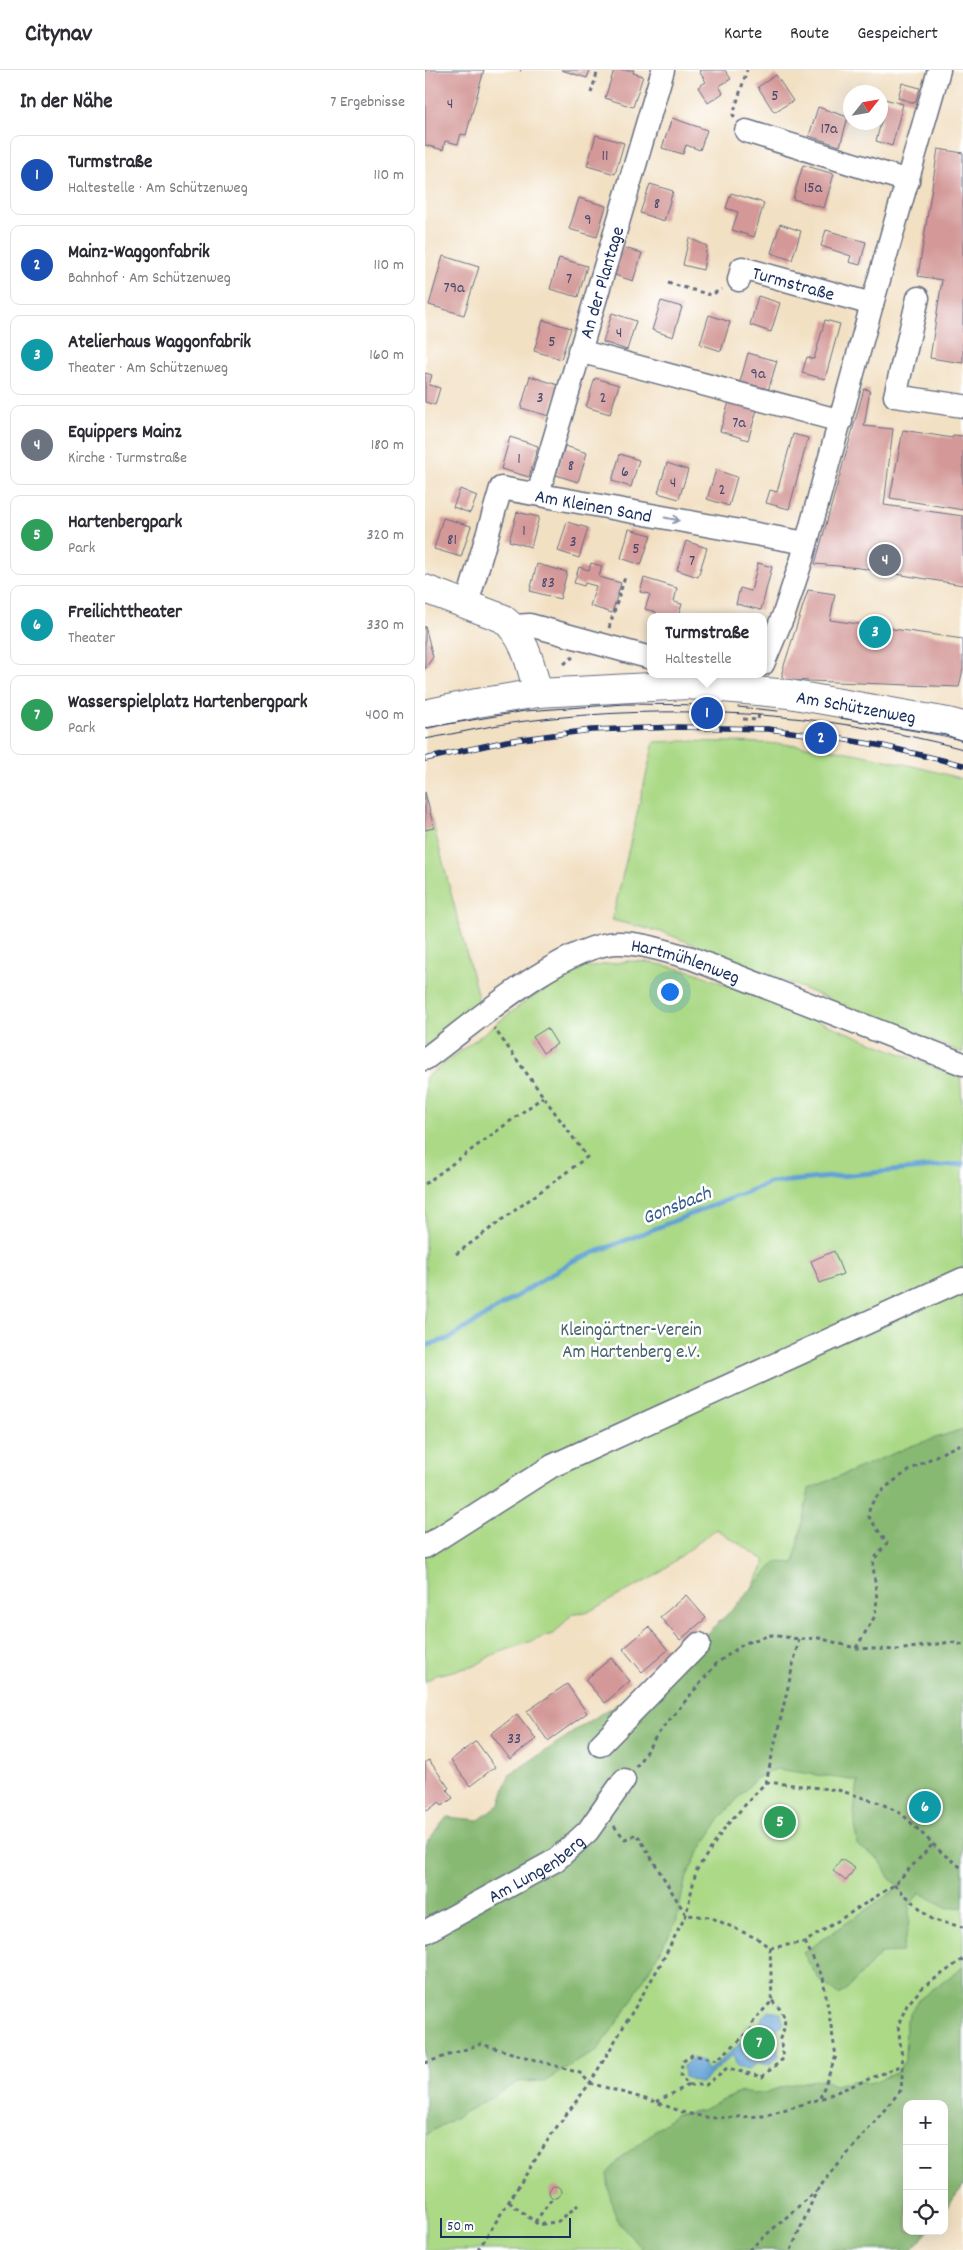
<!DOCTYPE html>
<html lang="de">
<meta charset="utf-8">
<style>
body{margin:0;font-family:Dekko,sans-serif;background:#f2f2f3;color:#2b2b33}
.controls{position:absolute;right:15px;bottom:15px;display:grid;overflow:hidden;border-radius:10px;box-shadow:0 5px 20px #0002}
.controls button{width:45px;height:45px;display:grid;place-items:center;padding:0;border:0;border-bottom:1px solid #e1e1e2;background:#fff;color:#2b2b33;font:25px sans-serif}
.compass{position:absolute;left:418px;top:15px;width:45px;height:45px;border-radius:50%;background:#fff;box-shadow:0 5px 20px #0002;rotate:59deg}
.scale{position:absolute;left:15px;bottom:12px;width:131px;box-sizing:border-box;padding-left:5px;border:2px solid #1b2f5e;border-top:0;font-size:14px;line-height:18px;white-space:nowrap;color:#1b2f5e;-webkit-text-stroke:4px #fff;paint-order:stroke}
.you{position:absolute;left:244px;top:921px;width:18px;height:18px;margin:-12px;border:4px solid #fff;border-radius:50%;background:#1a73e8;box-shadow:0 0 0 8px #1a73e833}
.badge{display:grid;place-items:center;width:32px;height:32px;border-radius:50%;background:#b45309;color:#fff;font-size:16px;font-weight:700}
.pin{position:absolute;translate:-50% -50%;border:2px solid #fff;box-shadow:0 1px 5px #0006}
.popup{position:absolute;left:222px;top:543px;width:120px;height:65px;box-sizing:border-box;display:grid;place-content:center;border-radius:10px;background:#fff;filter:drop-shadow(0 1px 4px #0005);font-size:16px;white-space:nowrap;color:#7c7c81}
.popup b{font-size:19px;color:#2b2b33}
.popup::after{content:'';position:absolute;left:50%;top:100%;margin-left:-10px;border:10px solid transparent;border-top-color:#fff}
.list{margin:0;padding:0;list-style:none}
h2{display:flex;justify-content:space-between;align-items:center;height:65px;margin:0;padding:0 20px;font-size:21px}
h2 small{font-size:16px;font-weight:400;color:#7c7c81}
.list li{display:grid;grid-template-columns:32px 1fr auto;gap:15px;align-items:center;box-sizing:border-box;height:80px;margin:0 10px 10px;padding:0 10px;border:1px solid #e1e1e2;border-radius:10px}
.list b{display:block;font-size:19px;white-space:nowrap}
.list p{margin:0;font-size:16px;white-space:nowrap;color:#7c7c81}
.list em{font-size:16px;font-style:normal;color:#7c7c81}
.icon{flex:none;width:28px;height:28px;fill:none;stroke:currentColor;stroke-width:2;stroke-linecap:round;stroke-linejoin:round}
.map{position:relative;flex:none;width:538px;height:2180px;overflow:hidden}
header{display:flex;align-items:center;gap:30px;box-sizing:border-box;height:70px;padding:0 25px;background:#fff;border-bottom:1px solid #e1e1e2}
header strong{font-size:24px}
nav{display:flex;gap:28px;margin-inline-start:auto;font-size:18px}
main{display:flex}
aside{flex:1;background:#fff}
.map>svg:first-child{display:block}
.green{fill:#abd986;stroke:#638472}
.forest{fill:#88b973;stroke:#527468}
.water{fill:#62a1d4;stroke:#3e6899}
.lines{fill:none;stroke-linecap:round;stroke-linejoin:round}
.stream{stroke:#62a1d4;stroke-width:5}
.building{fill:#d39897}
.minor-casing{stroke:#666d81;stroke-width:25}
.major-casing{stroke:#666d81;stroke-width:30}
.path{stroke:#666d81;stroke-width:3;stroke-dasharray:4 4;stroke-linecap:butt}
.minor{stroke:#fff;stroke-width:22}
.major{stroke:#fff;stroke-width:28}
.tram{stroke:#1b2f5e;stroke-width:1}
.rail-casing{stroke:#1b2f5e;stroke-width:5.5}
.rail{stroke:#fff;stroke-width:4;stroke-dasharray:11;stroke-linecap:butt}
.oneway{stroke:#8d97ae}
.labels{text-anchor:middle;stroke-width:5;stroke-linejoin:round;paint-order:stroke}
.number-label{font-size:16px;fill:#49496c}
.street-label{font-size:19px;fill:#1b2f5e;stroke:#fff}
.park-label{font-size:19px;fill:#46626a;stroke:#fff}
.water-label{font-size:20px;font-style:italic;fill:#375d8d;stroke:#fff}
</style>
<header>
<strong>Citynav</strong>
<nav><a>Karte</a><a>Route</a><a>Gespeichert</a></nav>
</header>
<main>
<aside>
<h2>In der Nähe<small>7 Ergebnisse</small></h2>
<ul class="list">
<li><span class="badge" style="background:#1a4fb4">1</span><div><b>Turmstraße</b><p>Haltestelle · Am Schützenweg</p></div><em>110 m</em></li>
<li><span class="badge" style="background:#1a4fb4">2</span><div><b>Mainz-Waggonfabrik</b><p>Bahnhof · Am Schützenweg</p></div><em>110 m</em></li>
<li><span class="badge" style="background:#0f9aa8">3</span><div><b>Atelierhaus Waggonfabrik</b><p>Theater · Am Schützenweg</p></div><em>160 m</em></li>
<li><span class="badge" style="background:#6b7280">4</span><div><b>Equippers Mainz</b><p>Kirche · Turmstraße</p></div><em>180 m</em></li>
<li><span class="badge" style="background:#2e9e5b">5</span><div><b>Hartenbergpark</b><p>Park</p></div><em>320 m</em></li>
<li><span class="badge" style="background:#0f9aa8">6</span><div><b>Freilichttheater</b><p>Theater</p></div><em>330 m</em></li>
<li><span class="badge" style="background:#2e9e5b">7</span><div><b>Wasserspielplatz Hartenbergpark</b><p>Park</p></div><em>400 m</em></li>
</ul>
</aside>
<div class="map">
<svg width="538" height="2180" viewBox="0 0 538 2180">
<rect width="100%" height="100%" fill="#fff"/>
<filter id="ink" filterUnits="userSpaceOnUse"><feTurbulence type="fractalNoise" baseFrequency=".02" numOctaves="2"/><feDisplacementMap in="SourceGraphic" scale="10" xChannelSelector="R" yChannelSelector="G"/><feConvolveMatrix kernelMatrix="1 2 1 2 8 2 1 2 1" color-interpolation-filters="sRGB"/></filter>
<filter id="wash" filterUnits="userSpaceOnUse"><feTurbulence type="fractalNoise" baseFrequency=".0096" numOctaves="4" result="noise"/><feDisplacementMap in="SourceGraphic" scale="20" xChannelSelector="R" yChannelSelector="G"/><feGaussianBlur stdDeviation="1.12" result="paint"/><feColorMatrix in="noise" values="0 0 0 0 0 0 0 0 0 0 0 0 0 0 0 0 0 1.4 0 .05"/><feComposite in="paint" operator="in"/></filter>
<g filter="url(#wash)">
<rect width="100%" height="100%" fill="#f2e0c3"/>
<g class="green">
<path d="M257 671C302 672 347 672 391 677 441 684 490 696 538 709V983L240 863 187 850 229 672Z"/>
<path d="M0 723 55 935 0 976Z"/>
<path d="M204 891 223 892 269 902 535 1007 538 1040V2116L519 2141V2034H482V2161H503L487 2180H0V1870L319 1533 341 1491 291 1459 230 1506 163 1542 148 1543 130 1563 67 1585 50 1596 11 1605 0 1612V1008L105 928 158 898Z"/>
</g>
<g class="forest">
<path d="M538 1359V1837L523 1838 495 1823 484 1835V1853L477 1882 456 1883 420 1921 413 1925 393 1908 378 1883 467 1822 473 1815 464 1808 455 1790 432 1775 429 1743 433 1711 351 1699 330 1709 294 1750 270 1789 260 1812 251 1853 201 1940 171 1982 147 1994 121 2011 93 2012 0 2065V1774L22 1747 54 1750 75 1734 84 1705 180 1641 207 1626 242 1600 308 1539 351 1492 369 1493 384 1419 486 1376Z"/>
<path d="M538 1897V2116L519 2141V2034H482V2161H503L487 2180H219C189 2151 187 2145 182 2104L197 2087 250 2045 277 2040 316 2022 339 2023 363 2015 396 2009 410 2015 427 2011 445 2013 471 2003 480 1990 481 1952 492 1931Z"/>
</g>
<path class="water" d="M344 1941 356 1943 358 1954 349 1962 354 1986 344 1995 333 1992 323 2000 312 1997 308 1985 276 2013 259 2007 258 1996 268 1988 278 1992 282 2002 336 1956V1950Z"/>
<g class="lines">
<path class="stream" d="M0 1276 23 1269 146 1192 344 1113 538 1094"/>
</g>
<g id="blocks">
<g class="building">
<path d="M0 0H59L41 65 36 64 33 74 20 71 18 80 0 75Z"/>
<path d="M136 0H165L162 8Z"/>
<path d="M189 0H209L208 3 218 6 208 37 180 28Z"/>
<path d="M277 0H300L306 9 294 16 298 23 283 33 273 17 281 12 274 1Z"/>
<path d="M351 5 368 31 349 42 333 17Z"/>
<path d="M477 13 495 18 490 33 473 28Z"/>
<path d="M456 28 478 34 467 76 451 71 457 49H456Z"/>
<path d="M393 37 423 47 415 76 384 66Z"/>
<path d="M247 48 282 60 275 80 261 75 258 84 237 78Z"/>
<path d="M171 65 199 73 190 104 162 96Z"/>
<path d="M513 79 538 83V293L505 288 517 210 493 206Z"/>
<path d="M378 95 409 104 399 138 368 129Z"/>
<path d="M225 114 248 121 239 151 215 143Z"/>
<path d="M306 123 339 133 329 167 307 160 313 142 301 138Z"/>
<path d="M154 128 181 136 172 167 144 159Z"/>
<path d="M355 154 376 161 367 190 346 183Z"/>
<path d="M401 160 441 172 435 195 424 192 426 186 396 176Z"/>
<path d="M264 168 282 176 278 200 258 195Z"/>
<path d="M196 177 217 183 208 211 187 204Z"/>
<path d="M18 186 54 197 39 245 4 235Z"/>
<path d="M134 188 162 196 153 227 125 219Z"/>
<path d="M333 226 355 233 346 262 325 255Z"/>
<path d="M236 231 257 237 248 267 227 260Z"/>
<path d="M187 243 211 251 202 280 178 272Z"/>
<path d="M284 245 305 252 296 281 275 274Z"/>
<path d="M118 250 146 258 136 289 109 281Z"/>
<path d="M400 250 415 254 400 309 377 303 382 287 389 289Z"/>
<path d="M323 283 352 291 343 321 315 312Z"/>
<path d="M0 303 7 305 4 315 15 318 10 335 0 332Z"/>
<path d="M105 306 133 315 124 346 96 338Z"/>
<path d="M170 308 194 315 185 344 161 337Z"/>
<path d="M439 319 445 320 439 356 468 359 459 435 538 446V515L435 498 390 494Z"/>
<path d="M304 332 332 340 323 370 295 361Z"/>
<path d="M478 360 527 368 528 365 538 366V440L465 428Z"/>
<path d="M368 364 383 368 364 439 341 433 345 420 352 422Z"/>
<path d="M85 367 113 376 104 407 76 399Z"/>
<path d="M140 376 162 383 153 412 131 405Z"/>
<path d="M195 384 214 390 206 417 187 411Z"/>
<path d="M242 393 263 400 254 429 233 423Z"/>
<path d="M291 400 312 407 304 436 282 429Z"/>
<path d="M35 419 52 426 45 443 28 437Z"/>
<path d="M92 442 114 447 106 477 84 471Z"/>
<path d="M18 448 46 456 36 487 9 479Z"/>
<path d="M142 452 163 458 154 488 133 481Z"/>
<path d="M204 459 226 465 216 495 196 488Z"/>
<path d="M261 471 282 478 273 507 252 500Z"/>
<path d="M166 493 177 496 174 507 196 513 187 543 165 536 171 516 160 513 159 516 149 513 154 497 164 500Z"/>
<path d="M333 493 347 497 336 540 311 534 315 518 326 521Z"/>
<path d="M112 494 142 502 135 529 105 521Z"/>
<path d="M219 508 252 518 249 532 257 534 253 547H230L231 542 220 539 225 524 215 522Z"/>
<path d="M383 520 410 524 405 550 538 569V599L534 617 361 610 357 607V602Z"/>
<path d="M0 556 8 587 0 599Z"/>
<path d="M0 722 9 758 0 760Z"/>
<path d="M122 958 132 974 118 983 108 967Z"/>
<path d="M409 1181 418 1204 395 1213 386 1191Z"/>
<path d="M261 1525 281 1548 255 1570 235 1547Z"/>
<path d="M224 1557 243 1580 217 1602 198 1579Z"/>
<path d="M186 1588 205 1611 180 1633 160 1610Z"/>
<path d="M142 1614 162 1643 123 1671 102 1641Z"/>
<path d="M92 1644 111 1669 85 1689 66 1664Z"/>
<path d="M51 1671 70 1697 45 1716 26 1690Z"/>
<path d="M4 1690 24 1718 22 1720 28 1728 17 1736 14 1732 2 1741 0 1738V1693Z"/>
<path d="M416 1789 430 1798 421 1811 408 1801Z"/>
<circle cx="130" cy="2122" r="6"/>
</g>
</g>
</g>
<g filter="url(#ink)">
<use href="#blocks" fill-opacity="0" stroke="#666d81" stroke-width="1"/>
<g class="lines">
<g class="minor-casing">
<g id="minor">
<path d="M321 61 483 111"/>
<path id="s1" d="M314 210 317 198 447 234"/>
<path d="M493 228 470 326 538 336"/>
<path d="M154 281 416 351"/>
<path id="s2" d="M113 424 238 0"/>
<path id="s3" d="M42 534 76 418 381 473"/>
<path d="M88 556 105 555 226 588"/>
<path d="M338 594 359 544 377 489 447 234 514 0"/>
<path id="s4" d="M0 989C45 956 136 876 191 873 215 872 242 882 266 888L538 994"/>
<path d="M0 1477 127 1396 538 1209"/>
<path d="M175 1675 274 1574"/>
<path id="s5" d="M0 1862 131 1790 163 1761 199 1710"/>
</g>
</g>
<g class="major-casing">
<g id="major">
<path d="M0 519 77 548C100 565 106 596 113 623"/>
<path id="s6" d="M0 644 52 633 113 623 263 615 364 624 523 652 538 656"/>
</g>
</g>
<g class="path">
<path d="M95 0H96"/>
<path d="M166 23 173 0"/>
<path d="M310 47 308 45 322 0"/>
<path d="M243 213 286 225 297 219"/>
<path d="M184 558 200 507"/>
<path d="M139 594 148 587"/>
<path d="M318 649 333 650 334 643"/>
<path d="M0 1114 118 1027"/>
<path d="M31 1184 162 1087 69 958"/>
<path d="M431 1578 450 1546 452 1529 448 1495 450 1488 462 1473 444 1447C439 1418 516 1383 538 1373"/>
<path d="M211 1697 232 1665 292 1593 320 1573 346 1565 374 1569 394 1568 430 1578 472 1580 526 1572 538 1575"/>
<path d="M341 1712 413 1720 455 1733 477 1744 517 1783 538 1799"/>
<path d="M189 1756 200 1769 212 1764 261 1845 285 1847 333 1869 345 1878 347 1931 329 1950 326 1960 292 1990 267 1985 257 1992 256 2007 264 2015 231 2032"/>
<path d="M469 1815 508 1850 538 1857"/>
<path d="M380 1872 398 1908 411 1986 395 2028"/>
<path d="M345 1878 380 1872 469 1815 508 1774"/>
<path d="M0 1993 56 1974 155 2003 165 2013 231 2032 260 2043 286 2048 338 2046 395 2029 478 1995"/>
<path d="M264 2015H281L302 1998 337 2007 359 1988 355 1968C363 1953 361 1943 347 1931"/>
<path d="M84 2132 114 2155 134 2151 153 2135"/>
<path d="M110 2152 128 2127"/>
<path d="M53 2180 128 2062 165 2013 234 1897 261 1845 271 1801 301 1756 341 1712 374 1569"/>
<path d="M324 2180 391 2121"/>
<path d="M366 2180 392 2120 476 2020 478 1995 473 1955 482 1935 497 1918 538 1889"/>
</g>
<use href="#minor" class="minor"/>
<use href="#major" class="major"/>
<g class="tram">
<path d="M313 637 353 641"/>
<path d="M415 648 521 665 538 671"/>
<path d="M0 658 100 641 200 634 286 635"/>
<path d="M0 669C34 663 67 655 101 651 245 633 397 641 538 679"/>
</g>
<g class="rail-casing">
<path id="rail" d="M0 689 82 671 166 660 254 657 343 659 404 667 458 676 538 695"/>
</g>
<use href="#rail" class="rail"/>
</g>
<defs><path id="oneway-shaft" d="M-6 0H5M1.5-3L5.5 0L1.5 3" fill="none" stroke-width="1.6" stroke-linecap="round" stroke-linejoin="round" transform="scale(1.25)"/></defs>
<use class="oneway" href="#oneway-shaft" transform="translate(247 449) rotate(11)"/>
</g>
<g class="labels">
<g class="number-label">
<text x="350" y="30">5</text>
<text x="25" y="38">4</text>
<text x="404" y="63">17a</text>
<text x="180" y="90">11</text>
<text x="388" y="122">15a</text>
<text x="232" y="138">8</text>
<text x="163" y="154">9</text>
<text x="144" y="213">7</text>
<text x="29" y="222">79a</text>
<text x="194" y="267">4</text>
<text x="127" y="276">5</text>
<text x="333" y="308">9a</text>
<text x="115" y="332">3</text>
<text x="178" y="332">2</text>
<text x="314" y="357">7a</text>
<text x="94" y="393">1</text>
<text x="146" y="400">8</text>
<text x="200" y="406">6</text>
<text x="248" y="417">4</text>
<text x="297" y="424">2</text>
<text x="99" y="465">1</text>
<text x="27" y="474">81</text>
<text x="148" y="476">3</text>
<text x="211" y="483">5</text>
<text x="267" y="495">7</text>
<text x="123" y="517">83</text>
<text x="89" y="1673">33</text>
</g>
<g class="street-label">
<text dy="7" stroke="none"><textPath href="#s2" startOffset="221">An der Plantage</textPath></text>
<text dy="7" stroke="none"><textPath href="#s1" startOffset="66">Turmstraße</textPath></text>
<text dy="7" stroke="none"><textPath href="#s3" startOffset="215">Am Kleinen Sand</textPath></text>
<text dy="7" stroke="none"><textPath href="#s6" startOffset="435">Am Schützenweg</textPath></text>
<text dy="7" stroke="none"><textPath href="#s4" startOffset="298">Hartmühlenweg</textPath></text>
<text dy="7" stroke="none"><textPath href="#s5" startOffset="128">Am Lungenberg</textPath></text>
</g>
<g class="park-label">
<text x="206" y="1265">Kleingärtner-Verein<tspan x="206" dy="22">Am Hartenberg e.V.</tspan></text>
</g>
<g class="water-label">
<text transform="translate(251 1134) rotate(-22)" y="7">Gonsbach</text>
</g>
</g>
</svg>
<div class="controls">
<button>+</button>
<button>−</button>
<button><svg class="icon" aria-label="locate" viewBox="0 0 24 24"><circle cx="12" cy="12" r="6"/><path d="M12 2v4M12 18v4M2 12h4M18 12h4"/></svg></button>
</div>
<svg class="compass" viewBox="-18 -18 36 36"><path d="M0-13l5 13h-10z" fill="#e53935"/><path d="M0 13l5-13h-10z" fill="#7c7c81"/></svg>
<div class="scale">50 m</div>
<div class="you"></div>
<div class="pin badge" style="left:282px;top:643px;background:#1a4fb4">1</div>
<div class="popup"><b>Turmstraße</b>Haltestelle</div>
<div class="pin badge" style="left:396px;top:668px;background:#1a4fb4">2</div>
<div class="pin badge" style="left:450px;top:562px;background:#0f9aa8">3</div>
<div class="pin badge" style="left:460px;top:490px;background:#6b7280">4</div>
<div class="pin badge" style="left:355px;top:1752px;background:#2e9e5b">5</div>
<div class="pin badge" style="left:500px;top:1737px;background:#0f9aa8">6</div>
<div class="pin badge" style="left:334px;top:1973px;background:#2e9e5b">7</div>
</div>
</main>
